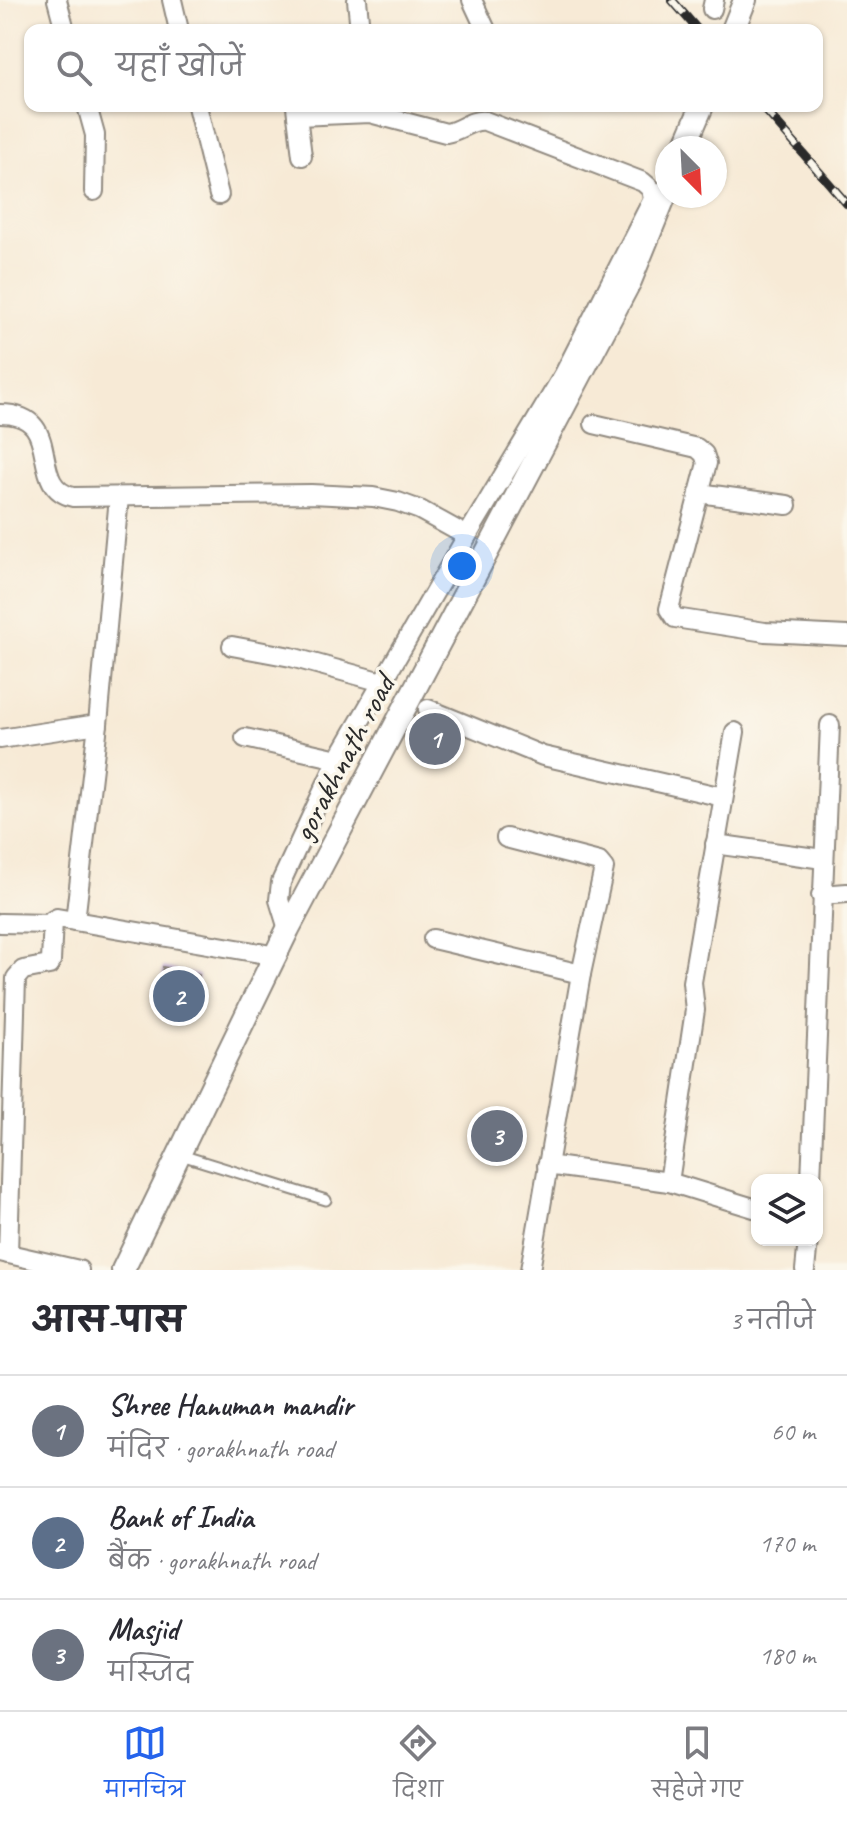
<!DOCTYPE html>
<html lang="hi">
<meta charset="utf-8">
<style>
body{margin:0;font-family:Caveat,"Playpen Sans Deva",sans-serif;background:#f7f7f7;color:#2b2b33}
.controls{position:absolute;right:24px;bottom:24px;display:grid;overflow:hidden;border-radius:16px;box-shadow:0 2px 6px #0004}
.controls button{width:72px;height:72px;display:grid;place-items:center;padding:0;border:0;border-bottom:2px solid #e1e1e2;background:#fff;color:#2b2b33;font:40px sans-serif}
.compass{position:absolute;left:655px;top:136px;width:72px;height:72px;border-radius:50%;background:#fff;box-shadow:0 2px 6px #0004;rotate:156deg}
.you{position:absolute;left:462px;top:566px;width:28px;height:28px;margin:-20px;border:6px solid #fff;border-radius:50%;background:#1a73e8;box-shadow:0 0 0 12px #1a73e833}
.badge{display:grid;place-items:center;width:52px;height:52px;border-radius:50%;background:#2563eb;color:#fff;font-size:26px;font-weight:700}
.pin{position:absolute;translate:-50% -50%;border:4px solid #fff;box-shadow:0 2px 8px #0006}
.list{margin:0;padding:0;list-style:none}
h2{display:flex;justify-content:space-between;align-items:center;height:104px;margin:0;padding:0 32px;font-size:34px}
h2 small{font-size:26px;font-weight:400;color:#7c7c81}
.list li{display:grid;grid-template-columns:52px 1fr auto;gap:24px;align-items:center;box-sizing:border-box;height:112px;padding:0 32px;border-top:2px solid #e1e1e2}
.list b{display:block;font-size:30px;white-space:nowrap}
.list p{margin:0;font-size:26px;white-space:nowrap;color:#7c7c81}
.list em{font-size:26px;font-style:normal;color:#7c7c81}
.icon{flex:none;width:44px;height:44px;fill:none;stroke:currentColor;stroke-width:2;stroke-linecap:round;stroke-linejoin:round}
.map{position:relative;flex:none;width:847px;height:1270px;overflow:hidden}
.search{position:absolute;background:#fff;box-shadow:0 2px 6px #0004;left:24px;right:24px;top:24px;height:88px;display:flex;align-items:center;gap:20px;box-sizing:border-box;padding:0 28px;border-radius:16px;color:#7c7c81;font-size:30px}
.sheet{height:440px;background:#fff}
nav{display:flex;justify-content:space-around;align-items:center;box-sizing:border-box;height:112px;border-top:2px solid #e1e1e2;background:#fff;font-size:22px;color:#7c7c81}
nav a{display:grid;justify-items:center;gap:4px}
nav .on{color:#2563eb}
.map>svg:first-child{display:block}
.building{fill:#b89fd3}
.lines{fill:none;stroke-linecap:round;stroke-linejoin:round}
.service-casing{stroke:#918a80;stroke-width:13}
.minor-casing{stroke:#918a80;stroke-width:22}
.tertiary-casing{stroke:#918a80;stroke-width:26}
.service{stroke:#fff;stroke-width:9}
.minor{stroke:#fff;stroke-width:18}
.tertiary{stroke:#fff;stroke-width:22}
.rail-casing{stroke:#2b2b2b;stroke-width:9}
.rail{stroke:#fbf7ec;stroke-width:6;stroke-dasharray:18;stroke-linecap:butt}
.labels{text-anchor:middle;stroke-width:7;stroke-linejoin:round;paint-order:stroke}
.street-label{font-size:32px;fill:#2b2b2b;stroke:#fbf7ec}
</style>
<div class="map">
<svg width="847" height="1270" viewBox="0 0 847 1270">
<rect width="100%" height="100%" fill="#fbf7ec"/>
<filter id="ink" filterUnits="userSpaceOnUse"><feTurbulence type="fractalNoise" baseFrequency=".0125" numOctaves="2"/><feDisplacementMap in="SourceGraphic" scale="16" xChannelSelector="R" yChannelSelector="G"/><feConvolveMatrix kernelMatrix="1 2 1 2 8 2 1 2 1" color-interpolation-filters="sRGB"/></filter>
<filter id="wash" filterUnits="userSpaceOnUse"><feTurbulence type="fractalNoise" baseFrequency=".006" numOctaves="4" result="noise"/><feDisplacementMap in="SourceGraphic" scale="32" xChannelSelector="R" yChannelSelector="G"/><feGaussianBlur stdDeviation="1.8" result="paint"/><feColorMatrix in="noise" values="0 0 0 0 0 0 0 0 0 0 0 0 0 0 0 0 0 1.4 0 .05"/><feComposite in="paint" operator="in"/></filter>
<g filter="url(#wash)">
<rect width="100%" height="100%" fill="#f7ead6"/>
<g id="blocks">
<path class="building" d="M163 967 199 975 193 1016 160 1018Z"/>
</g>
</g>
<g filter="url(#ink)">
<use href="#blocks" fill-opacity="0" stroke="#918a80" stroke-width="2"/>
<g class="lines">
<g class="service-casing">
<path id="service" d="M181 1155 326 1200"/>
</g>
<g class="minor-casing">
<g id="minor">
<path d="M57 0 65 30"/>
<path d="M172 0 179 30"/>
<path d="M357 0 360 30"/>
<path d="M472 0 486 30"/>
<path d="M712 9 714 0"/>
<path d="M87 106 95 135 94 191"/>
<path d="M197 106 219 195"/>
<path d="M296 107 302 156"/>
<path d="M0 414C67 414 25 486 73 497L311 494 373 497 398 502 420 510 467 536"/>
<path d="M594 424 697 448 704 454 707 463 669 609 675 618 765 632 847 636"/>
<path d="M699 493 787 505"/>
<path d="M232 646 291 657 382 682"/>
<path d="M428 709 543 756 723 797"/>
<path d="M245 738 338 759"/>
<path d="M0 739 98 724"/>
<path d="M506 838 599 862 604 868 581 974 530 1270"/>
<path d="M715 844 823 859"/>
<path d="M821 895 847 893"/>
<path d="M75 921 98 724 119 497"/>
<path d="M0 923 51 924"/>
<path d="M288 929 279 900 281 882 338 759 467 536 563 376 653 199 651 189 643 182 485 121C470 119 461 131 446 133L370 113 297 116"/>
<path d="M433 939 581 974"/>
<path d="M547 1165 669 1182 757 1209"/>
<path d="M811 1180 830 725"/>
<path d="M669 1182 695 1010 692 982 735 732"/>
<path d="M0 1252 79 1270"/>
<path d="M8 1254 16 978 23 970 49 965 51 961 53 920 57 918 277 956"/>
<path d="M805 1270 808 1240"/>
</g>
</g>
<g class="tertiary-casing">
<g id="tertiary">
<path d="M733 30 745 0"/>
<path d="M684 148 702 106"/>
<path d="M123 1270 288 929 630 281 667 190"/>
</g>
</g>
<use href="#service" class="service"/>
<use href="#minor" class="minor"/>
<use href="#tertiary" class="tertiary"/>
<g class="rail-casing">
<g id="rail">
<path d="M672 0 698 30"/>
<path d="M762 106 847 204"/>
</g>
</g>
<use href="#rail" class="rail"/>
</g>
</g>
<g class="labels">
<g class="street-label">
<text transform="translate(343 758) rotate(-62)" y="11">gorakhnath road</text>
</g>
</g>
</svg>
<div class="controls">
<button><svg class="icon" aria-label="layers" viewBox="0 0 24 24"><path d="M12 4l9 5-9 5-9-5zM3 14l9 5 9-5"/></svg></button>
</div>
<svg class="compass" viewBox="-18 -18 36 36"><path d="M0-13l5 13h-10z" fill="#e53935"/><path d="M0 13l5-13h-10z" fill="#7c7c81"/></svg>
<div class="you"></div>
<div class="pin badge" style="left:435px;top:739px;background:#6b7280">1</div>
<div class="pin badge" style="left:179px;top:996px;background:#5c6f8a">2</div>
<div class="pin badge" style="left:497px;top:1136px;background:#6b7280">3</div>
<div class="search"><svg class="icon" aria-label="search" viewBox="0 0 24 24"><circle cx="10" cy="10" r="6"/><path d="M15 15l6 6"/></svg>यहाँ खोजें</div>
</div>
<section class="sheet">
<h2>आस-पास<small>3 नतीजे</small></h2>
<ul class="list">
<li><span class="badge" style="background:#6b7280">1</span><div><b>Shree Hanuman mandir</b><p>मंदिर · gorakhnath road</p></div><em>60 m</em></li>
<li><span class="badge" style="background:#5c6f8a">2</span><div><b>Bank of India</b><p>बैंक · gorakhnath road</p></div><em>170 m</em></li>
<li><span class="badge" style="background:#6b7280">3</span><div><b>Masjid</b><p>मस्जिद</p></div><em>180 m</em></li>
</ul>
</section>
<nav>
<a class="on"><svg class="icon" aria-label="map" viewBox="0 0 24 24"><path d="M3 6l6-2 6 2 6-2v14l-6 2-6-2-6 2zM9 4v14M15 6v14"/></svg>मानचित्र</a>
<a><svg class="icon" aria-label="directions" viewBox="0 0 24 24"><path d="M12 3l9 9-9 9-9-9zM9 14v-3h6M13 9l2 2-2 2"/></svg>दिशा</a>
<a><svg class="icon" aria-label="saved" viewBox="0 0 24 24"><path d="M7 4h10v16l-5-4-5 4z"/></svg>सहेजे गए</a>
</nav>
